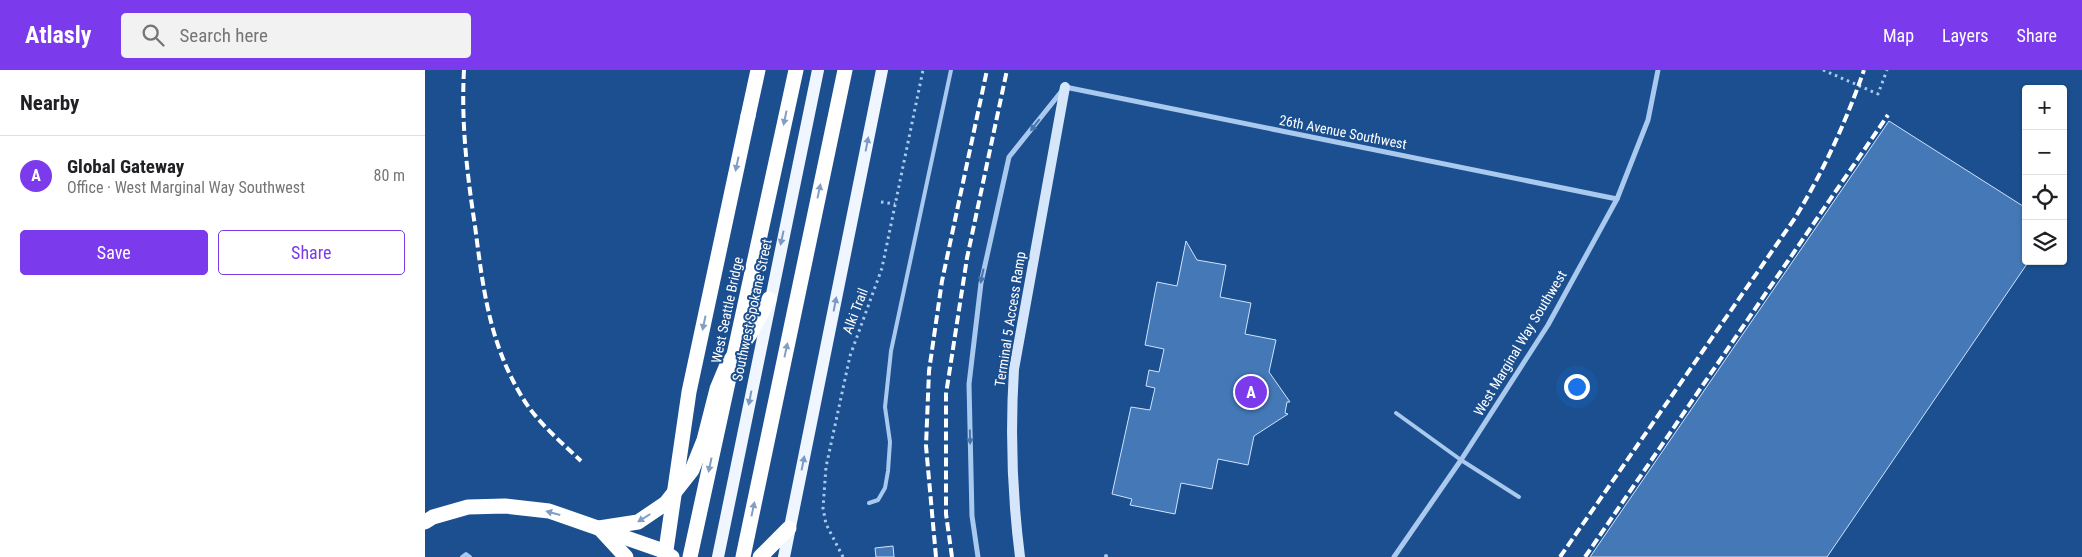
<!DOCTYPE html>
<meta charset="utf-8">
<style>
body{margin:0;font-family:"Roboto Condensed",sans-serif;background:#f2f2f2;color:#202124}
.controls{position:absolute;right:15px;top:15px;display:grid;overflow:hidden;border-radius:5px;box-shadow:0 1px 4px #0004}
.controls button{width:45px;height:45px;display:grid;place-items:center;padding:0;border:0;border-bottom:1px solid #e0e0e0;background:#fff;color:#202124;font:25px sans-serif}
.you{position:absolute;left:1151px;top:316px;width:18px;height:18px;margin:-12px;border:4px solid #fff;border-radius:50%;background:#1a73e8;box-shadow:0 0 0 8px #1a73e833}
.badge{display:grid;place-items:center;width:32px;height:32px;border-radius:50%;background:#7c3aed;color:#fff;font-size:16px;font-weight:700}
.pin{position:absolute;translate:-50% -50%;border:2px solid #fff;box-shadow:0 1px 5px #0006}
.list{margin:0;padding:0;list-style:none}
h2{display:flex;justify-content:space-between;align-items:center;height:65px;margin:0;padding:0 20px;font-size:21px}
h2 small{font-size:16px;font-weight:400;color:#757577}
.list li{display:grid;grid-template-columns:32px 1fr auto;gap:15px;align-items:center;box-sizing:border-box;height:80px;padding:0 20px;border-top:1px solid #e0e0e0}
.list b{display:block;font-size:19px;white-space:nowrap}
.list p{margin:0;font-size:16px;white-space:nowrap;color:#757577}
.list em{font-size:16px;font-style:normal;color:#757577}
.actions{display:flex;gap:10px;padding:15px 20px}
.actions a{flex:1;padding:11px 0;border:1px solid #7c3aed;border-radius:5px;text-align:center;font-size:18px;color:#7c3aed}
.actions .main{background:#7c3aed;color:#fff}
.icon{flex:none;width:28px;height:28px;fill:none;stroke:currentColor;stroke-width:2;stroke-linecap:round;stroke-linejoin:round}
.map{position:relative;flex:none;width:1657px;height:487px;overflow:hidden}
header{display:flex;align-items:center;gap:30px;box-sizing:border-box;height:70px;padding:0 25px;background:#7c3aed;color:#fff}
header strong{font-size:24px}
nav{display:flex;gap:28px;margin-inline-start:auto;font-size:18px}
.search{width:350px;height:45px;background:#f2f2f2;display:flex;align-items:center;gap:12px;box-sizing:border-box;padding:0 18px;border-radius:5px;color:#757577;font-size:19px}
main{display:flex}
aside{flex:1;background:#fff}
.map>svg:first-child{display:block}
.building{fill:#4478b7;stroke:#cfe3fa}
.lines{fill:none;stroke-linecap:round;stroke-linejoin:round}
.path{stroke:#a9c9ee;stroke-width:3;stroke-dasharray:2.5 4;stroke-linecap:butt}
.lane{stroke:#a9c9ee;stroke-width:4}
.street{stroke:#a9c9ee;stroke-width:5}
.secondary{stroke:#d6e6fa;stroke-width:10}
.primary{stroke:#f0f6ff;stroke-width:12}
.highway{stroke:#fff;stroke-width:15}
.rail{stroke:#fff;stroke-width:4;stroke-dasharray:9 4;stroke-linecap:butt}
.highway-bridge{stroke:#fff;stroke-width:15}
.oneway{fill:#829ec1}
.oneway2{fill:#4674ac}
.oneway3{fill:#7b9ac1}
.labels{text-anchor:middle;stroke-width:4;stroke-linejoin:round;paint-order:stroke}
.street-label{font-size:14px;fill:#fff;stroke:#1b4f8f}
</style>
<header>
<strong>Atlasly</strong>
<div class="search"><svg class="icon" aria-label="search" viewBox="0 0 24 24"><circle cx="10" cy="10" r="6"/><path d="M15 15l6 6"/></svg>Search here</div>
<nav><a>Map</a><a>Layers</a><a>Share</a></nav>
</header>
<main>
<aside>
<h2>Nearby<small></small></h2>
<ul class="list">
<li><span class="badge">A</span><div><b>Global Gateway</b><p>Office · West Marginal Way Southwest</p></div><em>80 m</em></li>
</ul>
<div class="actions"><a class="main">Save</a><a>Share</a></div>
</aside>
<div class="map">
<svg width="1657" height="487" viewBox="0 0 1657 487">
<rect width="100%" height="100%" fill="#1b4f8f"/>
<g class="building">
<path d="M1464 51 1601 138V191H1604L1402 487H1165Z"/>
<path d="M761 171 772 190 801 195 795 227 826 233 820 264 851 270 844 302 865 332H862L860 343 863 344 829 366 823 395 793 389 787 419 756 413 750 444 705 435 707 429 687 424 706 337 725 340 730 318 721 316 724 300 734 302 739 279 720 275 732 212 752 216Z"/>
<path d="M468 476 469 487H451L450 478Z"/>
</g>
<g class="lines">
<g class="path">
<path d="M1398 0 1453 24 1462 0"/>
<path d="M456 132 470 134"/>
<path d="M418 487 401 454 398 438 401 397 425 286 457 198 498 0"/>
</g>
<g class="lane">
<path d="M971 343 1036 390 1094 427"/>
<path d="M444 433 453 430 460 418 463 401 465 372 460 337 466 281 526 0"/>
<path d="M37 487 41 484 45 487"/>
<path d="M681 487V486"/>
</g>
<g class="street">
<path d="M553 487 547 446 544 314 556 213 584 87 640 17 1192 129"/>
<path d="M969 487 1036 390 1123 255 1192 129 1223 50 1233 0"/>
</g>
<path class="secondary" d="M595 487C587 424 585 363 589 299L640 17"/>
<g class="primary">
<path d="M293 487 393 0"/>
<path d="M359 487 457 0"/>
</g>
<g class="highway">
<path d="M323 46 333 0"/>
<path d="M0 452 8 447 43 437 80 436 124 441 236 480 247 487"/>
<path d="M174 458 213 452 241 433 267 400 279 370 292 319 302 295 325 264 344 229"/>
<path d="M175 459 201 487"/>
<path d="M318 487 420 0"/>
<path d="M335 487 364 458"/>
</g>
<g class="rail">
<path d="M39 0C36 52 42 104 50 156 58 218 64 272 97 327 112 352 135 371 156 391"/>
<path d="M511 487 501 376 504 301 517 211 562 0"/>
<path d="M527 487 521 444V324L542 188 582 0"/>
<path d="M1135 487 1370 148C1398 102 1421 52 1439 0"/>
<path d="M1160 487 1463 45"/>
</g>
<g class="highway-bridge">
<path d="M240 487 264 322 323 46"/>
<path d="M265 487 371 0"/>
</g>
</g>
<defs><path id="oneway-solid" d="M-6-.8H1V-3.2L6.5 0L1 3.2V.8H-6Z" transform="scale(1.25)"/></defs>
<g class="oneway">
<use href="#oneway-solid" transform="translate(360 48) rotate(102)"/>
<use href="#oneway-solid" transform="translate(312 94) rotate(102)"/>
<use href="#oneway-solid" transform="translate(394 121) rotate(-78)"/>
<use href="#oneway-solid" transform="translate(279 253) rotate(102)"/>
<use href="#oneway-solid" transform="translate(361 280) rotate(-78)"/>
<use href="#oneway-solid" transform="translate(285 395) rotate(102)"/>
<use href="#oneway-solid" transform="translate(328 439) rotate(-78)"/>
<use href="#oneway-solid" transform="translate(128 443) rotate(-165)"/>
<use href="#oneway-solid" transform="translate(219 448) rotate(148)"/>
</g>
<g class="oneway2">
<use href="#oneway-solid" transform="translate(610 55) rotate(128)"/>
<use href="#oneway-solid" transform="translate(557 206) rotate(102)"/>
<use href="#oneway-solid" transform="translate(545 367) rotate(89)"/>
</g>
<g class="oneway3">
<use href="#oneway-solid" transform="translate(442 74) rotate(-79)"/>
<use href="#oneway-solid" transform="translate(357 168) rotate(102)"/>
<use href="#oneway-solid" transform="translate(410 234) rotate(-79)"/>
<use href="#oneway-solid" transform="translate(325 328) rotate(101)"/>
<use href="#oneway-solid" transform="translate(378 393) rotate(-79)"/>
</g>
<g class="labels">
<g class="street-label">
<text transform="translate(918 62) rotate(11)" y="5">26th Avenue Southwest</text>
<text transform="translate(302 240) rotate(-78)" y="5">West Seattle Bridge</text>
<text transform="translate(327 240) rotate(-78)" y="5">Southwest Spokane Street</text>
<text transform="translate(430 241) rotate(-69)" y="5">Alki Trail</text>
<text transform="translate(585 249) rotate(-81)" y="5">Terminal 5 Access Ramp</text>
<text transform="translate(1095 273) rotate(-59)" y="5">West Marginal Way Southwest</text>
</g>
</g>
</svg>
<div class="controls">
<button>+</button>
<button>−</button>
<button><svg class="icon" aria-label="locate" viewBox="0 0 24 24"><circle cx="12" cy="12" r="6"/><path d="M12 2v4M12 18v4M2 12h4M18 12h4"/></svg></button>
<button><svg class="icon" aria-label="layers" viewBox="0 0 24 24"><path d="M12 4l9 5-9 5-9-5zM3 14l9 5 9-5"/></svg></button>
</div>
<div class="you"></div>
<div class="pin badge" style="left:826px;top:322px">A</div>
</div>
</main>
